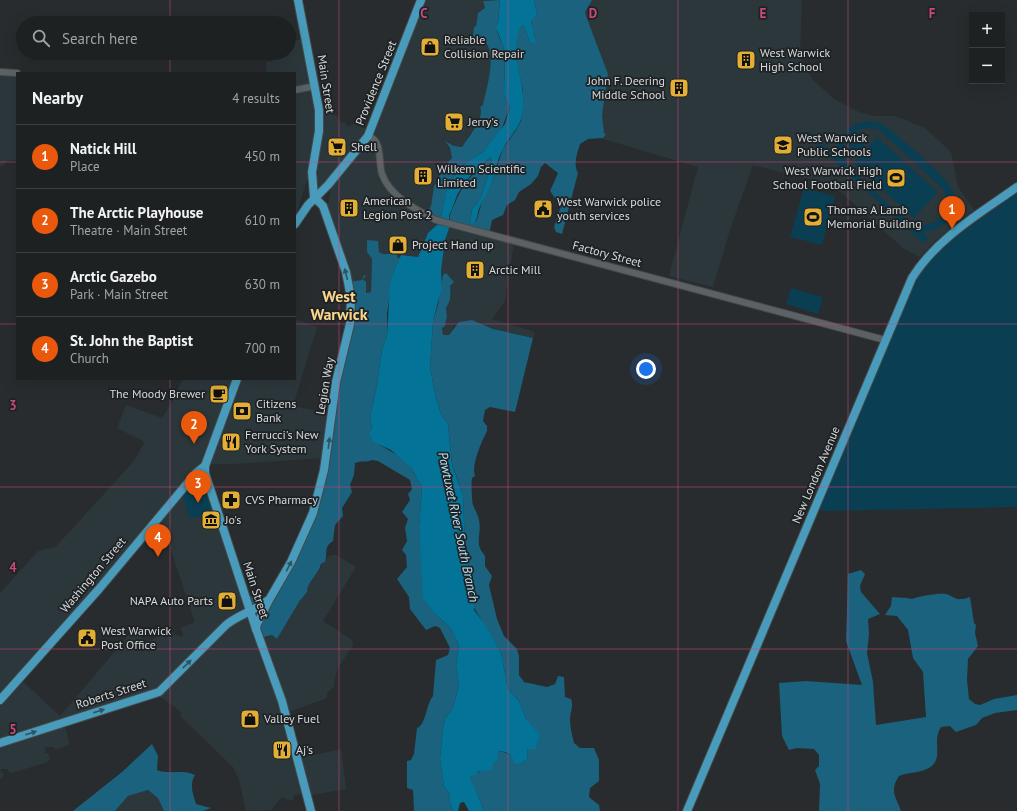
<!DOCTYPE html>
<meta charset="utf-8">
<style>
body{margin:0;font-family:"PT Sans",sans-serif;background:#26292a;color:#f1f3f6}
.controls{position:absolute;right:12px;top:12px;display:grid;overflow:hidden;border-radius:0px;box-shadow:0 4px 16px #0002}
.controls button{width:36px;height:36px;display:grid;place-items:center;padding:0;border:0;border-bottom:1px solid #3c3e40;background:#1e2122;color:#f1f3f6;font:20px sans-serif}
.you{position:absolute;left:646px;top:369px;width:14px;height:14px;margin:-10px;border:3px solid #fff;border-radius:50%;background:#1a73e8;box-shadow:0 0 0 6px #1a73e833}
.badge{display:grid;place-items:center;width:26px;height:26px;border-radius:50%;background:#ea580c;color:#fff;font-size:13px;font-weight:700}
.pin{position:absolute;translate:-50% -33px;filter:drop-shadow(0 1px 2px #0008)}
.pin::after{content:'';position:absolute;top:21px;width:14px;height:12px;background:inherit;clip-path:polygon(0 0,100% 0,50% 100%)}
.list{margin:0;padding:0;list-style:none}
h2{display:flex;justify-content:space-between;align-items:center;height:52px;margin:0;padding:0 16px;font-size:17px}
h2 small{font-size:13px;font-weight:400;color:#a1a3a5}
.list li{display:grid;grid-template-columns:26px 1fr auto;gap:12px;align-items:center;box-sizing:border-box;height:64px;padding:0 16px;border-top:1px solid #3c3e40}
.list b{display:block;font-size:15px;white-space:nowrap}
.list p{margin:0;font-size:13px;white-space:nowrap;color:#a1a3a5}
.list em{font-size:13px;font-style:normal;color:#a1a3a5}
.icon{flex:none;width:22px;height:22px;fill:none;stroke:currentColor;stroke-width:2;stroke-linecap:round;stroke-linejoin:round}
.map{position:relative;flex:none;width:1017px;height:811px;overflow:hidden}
.search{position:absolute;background:#1e2122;box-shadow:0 4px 16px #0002;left:16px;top:16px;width:280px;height:44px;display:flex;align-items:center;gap:10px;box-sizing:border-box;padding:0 14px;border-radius:22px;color:#a1a3a5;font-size:15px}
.panel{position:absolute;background:#1e2122;box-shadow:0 4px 16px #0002;left:16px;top:72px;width:280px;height:308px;border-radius:0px}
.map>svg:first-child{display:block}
.built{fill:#2c373c;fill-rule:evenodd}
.green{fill:#0a3e52;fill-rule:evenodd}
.forest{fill:#1a627d}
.water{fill:#037397}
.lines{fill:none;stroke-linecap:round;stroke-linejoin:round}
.minor-casing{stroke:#444849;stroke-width:8}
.major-casing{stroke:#444849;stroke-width:10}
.minor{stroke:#5c6164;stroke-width:6}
.major{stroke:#489bba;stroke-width:8}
.oneway{fill:#2f5260}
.grid{fill:none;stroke:#c8497b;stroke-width:1;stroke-opacity:0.55}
.labels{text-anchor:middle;stroke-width:3.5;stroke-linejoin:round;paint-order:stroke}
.poi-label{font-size:12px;fill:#d8dbdc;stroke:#1e2224;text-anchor:start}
.street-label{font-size:12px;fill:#d8dbdc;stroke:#1e2224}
.water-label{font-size:13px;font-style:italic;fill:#b5e0f4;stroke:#1e2224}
.district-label{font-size:16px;font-weight:bold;fill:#fad68c;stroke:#1e2224}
.grid-label{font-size:13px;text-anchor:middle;font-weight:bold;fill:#c8497b;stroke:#1e2224;stroke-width:3.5;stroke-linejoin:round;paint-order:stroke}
</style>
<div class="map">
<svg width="1017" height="811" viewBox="0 0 1017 811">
<rect width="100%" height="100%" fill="#282c2e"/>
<g class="built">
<path d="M421 0H491L483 1 485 8 477 18 476 26 474 27 472 37 486 43 489 46 492 64 483 105 480 107 481 113 476 125 462 147 454 146 446 141 452 155V158L442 168 438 181 434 186 431 206 425 216 438 223 428 233 418 257 401 255 400 258 397 257 396 254H383L379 252 370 255 372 259 371 292 365 293 364 275 362 280 348 282 327 212 330 191 334 183 319 194 309 173 295 219V73H267L266 62 272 61 270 53H289V42L306 38 319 113H330L337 116 341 123H346V126H350L354 124 368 130Z"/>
<path d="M533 0H802L800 56 812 79 834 99 859 112 874 116H895L925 128 951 152 958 187 974 210 936 240 920 257 903 248 833 185 753 165 730 230 713 287 669 276 698 167 600 138H514Z"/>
<path d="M0 71 17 73V160L7 161 3 166H0Z"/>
<path d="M450 226 514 243 511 263 505 268 509 271 505 301 492 319 535 332 533 338 493 329 472 320 454 326 449 335H443L442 327 445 326 447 317 446 308 449 305 451 295 450 286 453 283 442 284 441 271 445 240Z"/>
<path d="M295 319 317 327 293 406 322 412 329 418 326 458 232 464H205L234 560 265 638 272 635 277 639 299 602 307 592V588L320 569 322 564 325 562 327 557 331 555H336L356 567 323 621 352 640 353 645 338 668 334 682V686L327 693V698L286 713 300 758 341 749 346 789 308 796 305 793 294 795 293 800 291 801 282 797 271 810 246 811 239 780 233 767 181 717V712L154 692 64 720 70 747 69 745 56 750 53 747H45V753H48L50 759 48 762 12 773 9 772 8 769H1V772L4 774 3 777 0 779V593L38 551 55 547 61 541 134 461 145 442 117 428 126 405 162 418 174 399 182 379H295ZM160 518 195 622 180 628 183 633V637L175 635 173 632H168L145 643 143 642 138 624 60 716 18 677Z"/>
<path d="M148 790 158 798 164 811H115L128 796Z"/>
</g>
<g class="green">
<path d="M870 121C876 122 880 123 885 126 898 135 943 174 950 187 964 208 945 231 923 232L928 238 923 243 806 135 808 133 834 159 836 157 808 133 810 131 837 156C838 152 837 148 838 144 843 129 855 122 870 121ZM864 128 877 129 883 134 943 189C954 213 937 229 913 224 901 215 854 175 847 163 839 148 848 132 864 128Z"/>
<path d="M859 131 869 140 857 153 847 144Z"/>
<path d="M877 137 938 192 914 218 853 163Z"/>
<path d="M804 188 835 196 822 245 790 237Z"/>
<path d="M1017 193V507L824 511 820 509 900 315 920 274 926 265 953 239Z"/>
<path d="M791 288 823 297 818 314 786 304Z"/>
<path d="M198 479 202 480 212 511 190 519 183 495Z"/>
</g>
<g class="forest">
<path d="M500 0 497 31 505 52 504 95 510 107 501 130 483 152 468 161 460 169 447 189 440 222 425 216 431 206 434 186 438 181 442 168 452 158 450 148 445 141 454 146 462 147C468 138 485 117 480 107L483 105C486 89 497 56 486 43L480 44 477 41H472L474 27 476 26 478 13 485 8 483 1Z"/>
<path d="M534 0H592L585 12 586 16 608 74 602 115 604 133 606 134 603 138 588 139 580 144C577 154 573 164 578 173L562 234 556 232 554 227 561 206 550 191 558 173 545 163 541 167 538 176 531 184 519 192 515 200 507 205 503 215 492 220 489 235 450 223C449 215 451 211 455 203 464 182 474 172 491 157L492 162 481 198 472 209 470 223H474L477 220 482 201 490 186 503 149 516 130 521 121 523 109V90L515 57V39L520 24 524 26 530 42 535 36 531 28 532 19 537 15Z"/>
<path d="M367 240 378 241 379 252 383 254H397V257L400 258 394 271 387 313V336L382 349 377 385 370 417 372 429 370 436 378 444 399 456 412 469 422 488 419 527 423 583 434 613 450 627 459 645 456 665 459 686 453 708 445 719 443 728 440 759 444 787 450 794 449 801 453 811H414L413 790 407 788V761L411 760 414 754 417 728C426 725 426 704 433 696L436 660 448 655 450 648 440 628 435 626 426 630 410 609 409 597 397 579 407 567 406 555 402 550 407 541 405 528 408 519 402 512 410 500 408 494 412 489 410 480 378 461 372 460C366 463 361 460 355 463L354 475 350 485 352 492 342 508 343 516 335 525 333 541C323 547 328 554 325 562L321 564C319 574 307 582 307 592L299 602 277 639 272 635 260 638 244 591 255 599 268 600 312 516 350 324 348 282 362 280 364 275 366 276 363 279 366 282V293L371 292 372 259 367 252Z"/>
<path d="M446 273 454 282 450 286C451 294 451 302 446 308L447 317 445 326 442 328 443 335H449L459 322 472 320 493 329 533 338 515 412 490 407 485 410 483 421 487 426V431C482 441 471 465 475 476L472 478C471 481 472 503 473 505 475 510 478 515 479 520 481 528 478 537 479 545 480 550 483 553 485 556V566L492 576 489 585 497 619 504 636 517 649 519 656V675L524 682 547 687 555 684 558 676 564 677 565 697 571 699C574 707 570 712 570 719 570 727 572 735 574 743L580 748H594L599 760V781L590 788 589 797 599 805 600 811H484C481 802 471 783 470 777L497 761V752C508 750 513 757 518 765L528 759 527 749 531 727 526 719 519 701 508 689 501 653 473 606 474 576 469 567 468 554 465 550 463 495 452 464 448 425 441 414 436 398 430 367 433 321 438 305 443 275Z"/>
<path d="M861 570 865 574 860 586 861 592 880 614 868 619 869 634 867 653 873 682 876 725 926 717 923 672 913 658 908 630 897 616 885 615 891 606 892 597C900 598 905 597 912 599 920 596 938 593 946 594 951 595 955 600 961 599 964 599 967 598 970 597L974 623 976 625 975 633 978 646 968 659 967 680 969 699 975 704 980 705 994 699 1017 695V710L995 713 982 718 976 725 956 732 950 726 941 727C931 742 945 758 929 768 921 773 908 772 899 776 889 791 896 797 901 811H819L820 784 815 770 819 766V755L814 749 797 748 789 750 782 736 779 683 806 681 862 685 846 641 848 574Z"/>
<path d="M152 744 158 756 157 770C169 775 183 769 195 775 189 785 193 794 196 804L211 808 203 811H164L158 798 148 790 128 796 115 811H73L122 772Z"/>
</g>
<path class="water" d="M500 0H534L537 15 531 22 536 43 530 42 524 26 521 25C507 56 526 78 523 109 522 126 510 135 503 149 497 160 495 173 491 184 488 193 482 200 479 209 477 214 478 219 474 223H470L472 209 481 198 492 162 491 157 473 172 458 193 449 216 450 226 445 240 441 271 442 287 433 321 430 367 436 398 441 414 448 425 452 465 463 495 465 550 468 554 469 567 474 576V610L486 626 501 653 508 689 519 701 526 719 540 735 535 749H527L528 759 518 765 514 763C513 755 506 750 498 752L497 761 493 764 492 770 479 771 475 775 470 777 484 811H469L464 802 460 803 458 811H453L449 801 450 794 444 787 440 759 443 728 445 719 453 708 459 686 456 665 459 645 450 627 434 613 423 598 419 527 422 488 412 469 391 450 373 442 369 433 372 429 370 417 377 385 382 349 387 336 390 284 394 271 401 255 418 257 428 233 440 222 447 188 460 169 468 161 483 152 505 124 510 107 504 95 505 52 496 27 498 23Z"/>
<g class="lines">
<g class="minor-casing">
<g id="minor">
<path d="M0 72 17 73"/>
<path d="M295 90 315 86"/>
<path d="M368 136C383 140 378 162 382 174 390 197 417 210 436 220L885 340"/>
</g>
</g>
<g class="major-casing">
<g id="major">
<path d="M295 224 308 205 328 185 368 136 421 0"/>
<path d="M237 379 205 466V473L256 629 282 701 311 811"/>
<path d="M256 629 257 624 269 600 291 562 313 513 324 470 336 382 350 324 351 298 346 272 323 206 314 197 312 172 319 131V110L298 0"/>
<path d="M0 700 99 589 196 473 205 466"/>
<path d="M0 743 159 692 226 625C238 615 254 611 267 601"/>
<path d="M687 811 912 278C937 238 979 214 1017 187"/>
</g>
</g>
<use href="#minor" class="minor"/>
<use href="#major" class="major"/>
</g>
<defs><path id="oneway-solid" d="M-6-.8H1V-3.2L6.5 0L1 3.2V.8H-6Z"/></defs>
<g class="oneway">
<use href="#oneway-solid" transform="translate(346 274) rotate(-104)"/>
<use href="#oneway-solid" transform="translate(329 443) rotate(-82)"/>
<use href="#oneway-solid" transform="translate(289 566) rotate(-63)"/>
<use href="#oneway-solid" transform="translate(187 664) rotate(-44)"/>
<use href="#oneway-solid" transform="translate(99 711) rotate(-18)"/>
<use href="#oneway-solid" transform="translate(31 733) rotate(-18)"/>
</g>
<path class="grid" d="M170 0V23M339 0V811M508 0V811M678 0V811M848 0V811M170 53V73M0 162H17M295 162H1017M0 324H17M295 324H1017M170 379V811M0 487H1017M0 649H1017"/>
<defs>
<g id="shop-square" transform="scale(1)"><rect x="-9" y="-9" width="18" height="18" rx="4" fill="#e2af34" stroke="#1e2224"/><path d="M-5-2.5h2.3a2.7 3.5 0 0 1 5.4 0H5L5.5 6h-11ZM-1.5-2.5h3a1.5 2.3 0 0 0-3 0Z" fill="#111"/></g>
<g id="building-square" transform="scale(1)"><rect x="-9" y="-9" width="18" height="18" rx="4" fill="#e2af34" stroke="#1e2224"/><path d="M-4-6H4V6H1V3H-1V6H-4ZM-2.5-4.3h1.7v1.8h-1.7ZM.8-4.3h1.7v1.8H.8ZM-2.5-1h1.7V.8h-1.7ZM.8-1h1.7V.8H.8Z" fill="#111"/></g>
<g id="supermarket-square" transform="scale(1)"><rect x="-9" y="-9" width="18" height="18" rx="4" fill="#e2af34" stroke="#1e2224"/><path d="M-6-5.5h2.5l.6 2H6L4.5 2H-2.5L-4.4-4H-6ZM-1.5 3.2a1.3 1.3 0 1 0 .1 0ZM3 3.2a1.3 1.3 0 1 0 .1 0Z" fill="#111"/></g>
<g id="school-square" transform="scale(1)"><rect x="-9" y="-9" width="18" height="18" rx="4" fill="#e2af34" stroke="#1e2224"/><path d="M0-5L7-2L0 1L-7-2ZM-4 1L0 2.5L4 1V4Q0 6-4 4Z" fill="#111"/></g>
<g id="stadium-square" transform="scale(1)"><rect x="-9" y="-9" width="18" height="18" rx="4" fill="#e2af34" stroke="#1e2224"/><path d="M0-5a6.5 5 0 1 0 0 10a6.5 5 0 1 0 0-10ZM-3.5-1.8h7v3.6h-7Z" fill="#111"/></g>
<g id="civic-square" transform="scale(1)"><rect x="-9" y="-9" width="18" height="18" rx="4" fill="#e2af34" stroke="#1e2224"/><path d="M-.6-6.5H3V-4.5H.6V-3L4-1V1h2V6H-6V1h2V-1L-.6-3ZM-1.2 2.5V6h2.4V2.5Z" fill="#111"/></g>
<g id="cafe-square" transform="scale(1)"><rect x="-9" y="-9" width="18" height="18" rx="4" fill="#e2af34" stroke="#1e2224"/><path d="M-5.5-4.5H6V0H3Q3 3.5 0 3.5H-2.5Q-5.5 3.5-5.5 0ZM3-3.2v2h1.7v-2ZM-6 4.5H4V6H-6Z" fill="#111"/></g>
<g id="bank-square" transform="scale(1)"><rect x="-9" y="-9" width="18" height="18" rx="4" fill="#e2af34" stroke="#1e2224"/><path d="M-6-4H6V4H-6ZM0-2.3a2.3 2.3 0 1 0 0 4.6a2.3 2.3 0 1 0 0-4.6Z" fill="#111"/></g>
<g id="restaurant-square" transform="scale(1)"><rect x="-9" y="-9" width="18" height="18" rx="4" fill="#e2af34" stroke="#1e2224"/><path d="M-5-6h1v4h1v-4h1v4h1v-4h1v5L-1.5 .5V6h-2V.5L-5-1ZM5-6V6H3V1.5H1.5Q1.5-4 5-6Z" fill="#111"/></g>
<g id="pharmacy-square" transform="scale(1)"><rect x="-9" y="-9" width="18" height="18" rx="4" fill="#e2af34" stroke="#1e2224"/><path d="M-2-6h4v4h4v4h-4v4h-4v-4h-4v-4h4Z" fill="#111"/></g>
<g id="museum-square" transform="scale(1)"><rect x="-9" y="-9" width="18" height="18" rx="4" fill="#e2af34" stroke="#1e2224"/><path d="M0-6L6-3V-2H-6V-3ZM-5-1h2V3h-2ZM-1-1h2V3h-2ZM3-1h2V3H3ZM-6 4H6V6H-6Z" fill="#111"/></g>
</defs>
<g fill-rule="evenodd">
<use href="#shop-square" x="430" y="47"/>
<use href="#building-square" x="746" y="60"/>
<use href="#building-square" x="679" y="88"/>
<use href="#supermarket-square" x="454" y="122"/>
<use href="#school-square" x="783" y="145"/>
<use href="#supermarket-square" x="337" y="147"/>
<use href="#building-square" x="423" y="176"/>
<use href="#stadium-square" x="896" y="178"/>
<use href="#building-square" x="349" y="208"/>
<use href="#civic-square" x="543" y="209"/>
<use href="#stadium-square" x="813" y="217"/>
<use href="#shop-square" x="398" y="245"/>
<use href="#building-square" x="475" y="270"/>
<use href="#cafe-square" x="219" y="394"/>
<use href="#bank-square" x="242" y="411"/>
<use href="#restaurant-square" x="231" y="442"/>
<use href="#pharmacy-square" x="231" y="500"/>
<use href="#museum-square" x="211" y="520"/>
<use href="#shop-square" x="227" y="601"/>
<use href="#civic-square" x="87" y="638"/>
<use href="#shop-square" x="250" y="719"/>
<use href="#restaurant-square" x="282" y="750"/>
</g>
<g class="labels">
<g class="poi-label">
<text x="444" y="44">Reliable<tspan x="444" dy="14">Collision Repair</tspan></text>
<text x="760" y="57">West Warwick<tspan x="760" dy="14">High School</tspan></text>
<text x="665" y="85" text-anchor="end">John F. Deering<tspan x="665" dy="14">Middle School</tspan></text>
<text x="468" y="126">Jerry's</text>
<text x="797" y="142">West Warwick<tspan x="797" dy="14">Public Schools</tspan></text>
<text x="351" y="151">Shell</text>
<text x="437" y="173">Wilkem Scientific<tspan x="437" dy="14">Limited</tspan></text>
<text x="882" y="175" text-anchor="end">West Warwick High<tspan x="882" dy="14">School Football Field</tspan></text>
<text x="363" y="205">American<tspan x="363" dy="14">Legion Post 2</tspan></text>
<text x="557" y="206">West Warwick police<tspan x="557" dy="14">youth services</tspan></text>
<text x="827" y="214">Thomas A Lamb<tspan x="827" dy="14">Memorial Building</tspan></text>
<text x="412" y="249">Project Hand up</text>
<text x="489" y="274">Arctic Mill</text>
<text x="205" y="398" text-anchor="end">The Moody Brewer</text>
<text x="256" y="408">Citizens<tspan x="256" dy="14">Bank</tspan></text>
<text x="245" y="439">Ferrucci's New<tspan x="245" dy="14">York System</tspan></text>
<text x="245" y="504">CVS Pharmacy</text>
<text x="225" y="524">Jo's</text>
<text x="213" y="605" text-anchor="end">NAPA Auto Parts</text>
<text x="101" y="635">West Warwick<tspan x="101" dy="14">Post Office</tspan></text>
<text x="264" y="723">Valley Fuel</text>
<text x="296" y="754">Aj's</text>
</g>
<g class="street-label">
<text transform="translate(376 83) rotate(-68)" y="4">Providence Street</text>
<text transform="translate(326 84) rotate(81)" y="4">Main Street</text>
<text transform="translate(607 254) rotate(15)" y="4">Factory Street</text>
<text transform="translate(325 386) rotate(-80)" y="4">Legion Way</text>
<text transform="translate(816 475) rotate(-67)" y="4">New London Avenue</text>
<text transform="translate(93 575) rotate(-50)" y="4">Washington Street</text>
<text transform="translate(256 590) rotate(72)" y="4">Main Street</text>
<text transform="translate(111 694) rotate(-18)" y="4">Roberts Street</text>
</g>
<g class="water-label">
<text transform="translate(459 527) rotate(78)" y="5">Pawtuxet River South Branch</text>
</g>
<g class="district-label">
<text x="339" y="302">West<tspan x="339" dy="18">Warwick</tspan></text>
</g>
</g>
<g class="grid-label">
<text x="424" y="18">C</text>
<text x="593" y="18">D</text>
<text x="763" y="18">E</text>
<text x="932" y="18">F</text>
<text x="13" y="410">3</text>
<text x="13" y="572">4</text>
<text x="13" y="734">5</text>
</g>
</svg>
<div class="controls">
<button>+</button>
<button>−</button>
</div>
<div class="you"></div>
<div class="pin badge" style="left:952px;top:229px">1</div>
<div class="pin badge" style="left:194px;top:444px">2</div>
<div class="pin badge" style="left:198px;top:503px">3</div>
<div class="pin badge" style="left:158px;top:557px">4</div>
<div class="search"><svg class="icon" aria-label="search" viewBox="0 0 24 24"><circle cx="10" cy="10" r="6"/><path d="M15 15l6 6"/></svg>Search here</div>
<section class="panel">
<h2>Nearby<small>4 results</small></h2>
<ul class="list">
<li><span class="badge">1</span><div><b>Natick Hill</b><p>Place</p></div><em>450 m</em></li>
<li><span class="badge">2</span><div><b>The Arctic Playhouse</b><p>Theatre · Main Street</p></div><em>610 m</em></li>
<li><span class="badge">3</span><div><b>Arctic Gazebo</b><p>Park · Main Street</p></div><em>630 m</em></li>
<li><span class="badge">4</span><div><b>St. John the Baptist</b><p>Church</p></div><em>700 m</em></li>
</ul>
</section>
</div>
